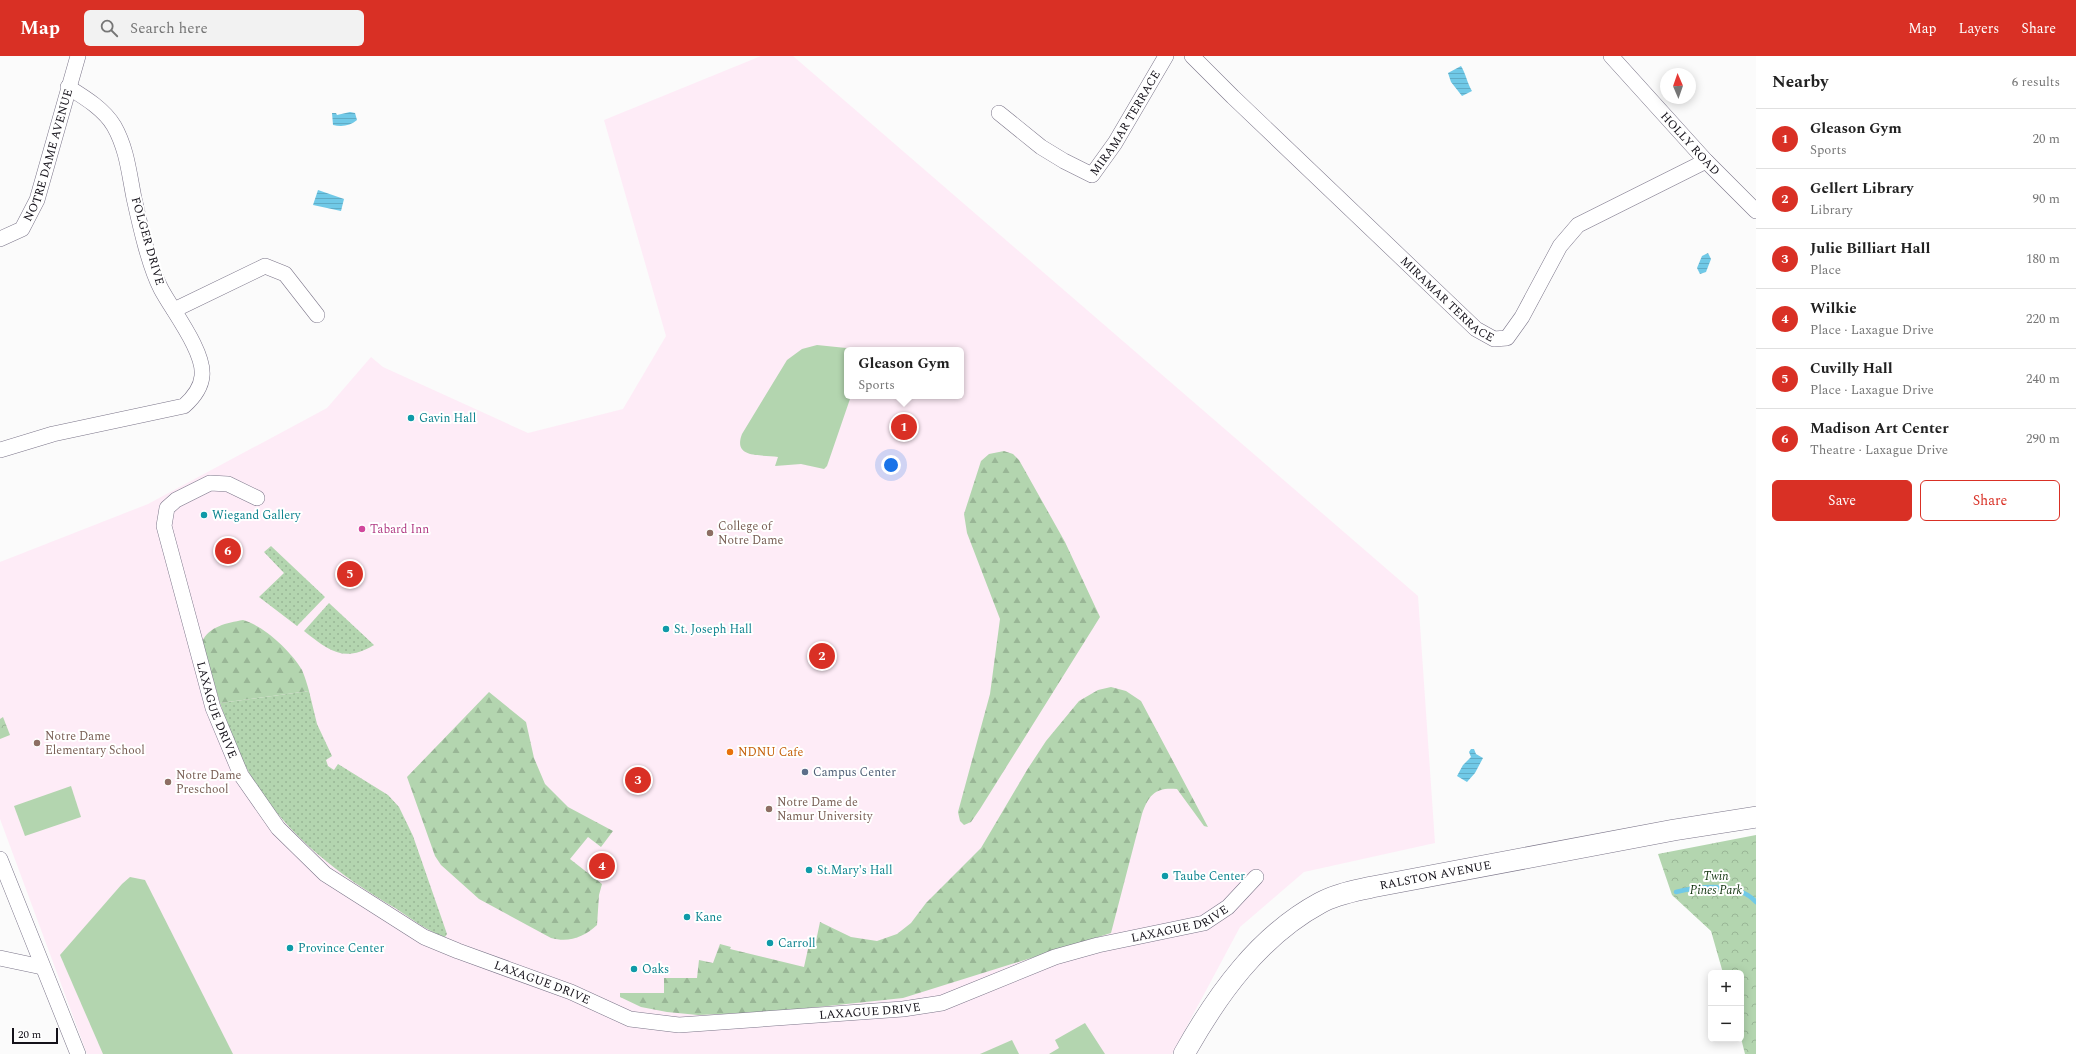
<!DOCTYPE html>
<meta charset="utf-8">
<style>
body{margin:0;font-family:Spectral,serif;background:#f2f2f2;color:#222}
.controls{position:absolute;right:12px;bottom:12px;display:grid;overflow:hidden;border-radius:6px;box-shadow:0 2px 10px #0003}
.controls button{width:36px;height:36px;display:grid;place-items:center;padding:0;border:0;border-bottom:1px solid #e0e0e0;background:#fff;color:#222;font:20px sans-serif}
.compass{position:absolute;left:1660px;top:12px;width:36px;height:36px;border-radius:50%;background:#fff;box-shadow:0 2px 10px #0003;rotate:358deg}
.scale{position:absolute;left:12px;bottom:10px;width:46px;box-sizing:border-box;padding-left:4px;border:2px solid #141119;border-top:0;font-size:11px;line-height:14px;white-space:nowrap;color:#141119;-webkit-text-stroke:3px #fff;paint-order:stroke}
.you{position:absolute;left:891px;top:409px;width:14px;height:14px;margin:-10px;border:3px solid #fff;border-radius:50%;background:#1a73e8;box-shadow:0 0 0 6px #1a73e833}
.badge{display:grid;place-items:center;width:26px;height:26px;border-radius:50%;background:#d93025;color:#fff;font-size:13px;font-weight:700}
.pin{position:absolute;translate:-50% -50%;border:2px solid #fff;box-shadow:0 1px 4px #0006}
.popup{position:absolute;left:844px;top:291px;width:120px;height:52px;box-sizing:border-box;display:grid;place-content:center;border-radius:6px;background:#fff;filter:drop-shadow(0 1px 3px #0005);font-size:13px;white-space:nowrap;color:#767676}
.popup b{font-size:15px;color:#222}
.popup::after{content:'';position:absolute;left:50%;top:100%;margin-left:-8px;border:8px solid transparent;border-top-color:#fff}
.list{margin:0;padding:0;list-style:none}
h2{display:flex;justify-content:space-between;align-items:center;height:52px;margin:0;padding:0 16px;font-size:17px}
h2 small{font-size:13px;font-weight:400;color:#767676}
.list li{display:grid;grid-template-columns:26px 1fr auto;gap:12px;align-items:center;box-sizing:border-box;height:60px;padding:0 16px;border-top:1px solid #e0e0e0}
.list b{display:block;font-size:15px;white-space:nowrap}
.list p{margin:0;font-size:13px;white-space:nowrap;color:#767676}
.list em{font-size:13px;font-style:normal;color:#767676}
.actions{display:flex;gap:8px;padding:12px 16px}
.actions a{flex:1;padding:9px 0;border:1px solid #d93025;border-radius:6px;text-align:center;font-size:14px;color:#d93025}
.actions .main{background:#d93025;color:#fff}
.icon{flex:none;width:22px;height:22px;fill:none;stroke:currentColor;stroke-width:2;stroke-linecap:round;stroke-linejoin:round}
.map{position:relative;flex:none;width:1756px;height:998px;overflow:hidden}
header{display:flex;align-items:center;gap:24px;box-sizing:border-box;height:56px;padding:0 20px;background:#d93025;color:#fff}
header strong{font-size:19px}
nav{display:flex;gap:22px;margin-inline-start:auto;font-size:14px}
.search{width:280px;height:36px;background:#f2f2f2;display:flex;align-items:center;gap:10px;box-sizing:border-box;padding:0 14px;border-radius:6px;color:#767676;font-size:15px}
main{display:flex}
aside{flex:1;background:#fff}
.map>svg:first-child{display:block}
.education{fill:#feecf7;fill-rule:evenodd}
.grass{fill:url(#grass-dots)}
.forest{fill:url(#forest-firs)}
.park{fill:url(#park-crowns)}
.garden{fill:#b3d5af}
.water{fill:url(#water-rules)}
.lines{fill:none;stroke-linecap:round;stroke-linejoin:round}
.stream{stroke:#70c9e7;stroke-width:4.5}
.minor-casing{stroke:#7b7589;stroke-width:16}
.secondary-casing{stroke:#7b7589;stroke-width:22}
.minor{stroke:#fff;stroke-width:15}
.secondary{stroke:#fff;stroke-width:21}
.culture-dot{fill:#0f9aa8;stroke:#fff;stroke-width:1.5}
.hotel-dot{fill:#d1479c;stroke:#fff;stroke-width:1.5}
.education-dot{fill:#8d6e63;stroke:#fff;stroke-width:1.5}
.food-dot{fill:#e8710a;stroke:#fff;stroke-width:1.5}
.service-dot{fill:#5c6f8a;stroke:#fff;stroke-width:1.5}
.labels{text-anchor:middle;stroke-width:4;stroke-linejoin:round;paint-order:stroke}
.street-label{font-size:12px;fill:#141119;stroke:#fff}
.culture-label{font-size:12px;fill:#0d838f;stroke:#fff;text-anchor:start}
.education-label{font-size:12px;fill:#785e54;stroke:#fff;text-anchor:start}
.hotel-label{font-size:12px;fill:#b23c85;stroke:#fff;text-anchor:start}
.food-label{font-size:12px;fill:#c56008;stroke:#fff;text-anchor:start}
.service-label{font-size:12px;fill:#4e5e75;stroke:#fff;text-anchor:start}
.park-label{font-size:12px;font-style:italic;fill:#0f320c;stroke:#fff}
</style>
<header>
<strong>Map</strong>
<div class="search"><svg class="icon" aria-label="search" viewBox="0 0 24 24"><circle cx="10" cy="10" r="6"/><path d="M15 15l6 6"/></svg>Search here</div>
<nav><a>Map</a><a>Layers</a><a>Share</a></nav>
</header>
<main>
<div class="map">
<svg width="1756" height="998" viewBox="0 0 1756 998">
<defs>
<pattern id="grass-dots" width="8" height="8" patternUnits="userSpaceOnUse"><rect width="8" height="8" fill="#b3d5af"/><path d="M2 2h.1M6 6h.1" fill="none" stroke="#99b696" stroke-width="1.8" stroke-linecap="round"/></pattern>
<pattern id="forest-firs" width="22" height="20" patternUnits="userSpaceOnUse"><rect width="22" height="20" fill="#b3d5af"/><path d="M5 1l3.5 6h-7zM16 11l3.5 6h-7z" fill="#99b696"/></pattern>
<pattern id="park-crowns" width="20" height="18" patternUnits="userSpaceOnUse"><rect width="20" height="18" fill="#b3d5af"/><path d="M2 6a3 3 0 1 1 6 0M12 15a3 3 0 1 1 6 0" fill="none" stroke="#99b696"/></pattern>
<pattern id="water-rules" width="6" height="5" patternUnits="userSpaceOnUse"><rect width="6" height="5" fill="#70c9e7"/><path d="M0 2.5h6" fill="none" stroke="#60acc6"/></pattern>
</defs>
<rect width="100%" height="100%" fill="#fbfbfb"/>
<path class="education" d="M761 0H793L1418 540 1435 787 1304 816 1240 871 1172 998H87L0 763V506L148 448 327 352 371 301 383 311 528 377 623 353 666 280 604 64ZM847 294H961V340H847Z"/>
<g class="grass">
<path d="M271 490 325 541 297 570 259 541 284 517 264 496Z"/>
<path d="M329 547 374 589C344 607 329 595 304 575Z"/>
<path d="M309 635 317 668 332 700 326 704 328 710 334 714 338 708 388 739 399 751 413 780 447 878 445 881C430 877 409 861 395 852 340 820 288 780 254 725 239 701 229 673 220 647Z"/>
</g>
<g class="forest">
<path d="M1004 395 1013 398 1019 404 1065 486 1100 561 980 753 971 766 964 769 960 765 958 756 990 638 1000 563 967 477 964 458 981 405 989 398Z"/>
<path d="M243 564C263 569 292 596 302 614 305 621 307 628 309 635L220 647 202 586C209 570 227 567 243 564Z"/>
<path d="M1111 631 1126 635 1141 645 1208 771 1204 770 1177 733C1156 731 1149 738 1142 758L1111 877 903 942 771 956 698 959 667 956 641 951 620 941V937H664V922H697L699 904 713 907 720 888 731 891 730 893 804 911 810 884 816 885 820 866 851 881 877 885 897 878 911 867 926 847 981 792 1027 714 1046 685 1079 645 1098 634Z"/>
<path d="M489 636 526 666 534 702 545 728 568 751 613 775 601 791 588 781 570 803 602 828 599 839 597 869C584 881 569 887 551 882L479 843 441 809 435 800 407 721Z"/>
</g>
<g class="park">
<path d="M3 661 10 679 0 683V663Z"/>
<path d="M1756 779V998H1745L1741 982V917H1723L1711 875 1672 839 1658 798Z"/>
</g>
<g class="garden">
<path d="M817 289 856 293 847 294V340H851L827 410 824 413 801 408 775 410 778 401C763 398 732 404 742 378L787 304 802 293Z"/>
<path d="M71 730 81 761 25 780 14 750Z"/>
<path d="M130 821 145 824 233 998H103L60 899 122 828Z"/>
<path d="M1085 967 1105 998H1049L1059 992 1055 984Z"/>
<path d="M1012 984 1019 998H980Z"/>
</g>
<g class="water">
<path d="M1461 10C1466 18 1467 27 1472 35L1462 40 1451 26 1448 17Z"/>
<path d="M350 56 355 57 357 64C350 70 342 71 333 69L332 57H336L337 59Z"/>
<path d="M318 134 344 143 341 155 313 149Z"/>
<path d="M1708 197 1711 203 1706 216 1700 218 1697 212 1702 200Z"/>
<path d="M1471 693H1474L1476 698 1483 702 1475 717 1467 726 1457 720 1463 709 1471 701 1469 696Z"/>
</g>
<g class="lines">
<path class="stream" d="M1676 836C1701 830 1738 826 1756 846"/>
<g class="minor-casing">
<g id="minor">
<path id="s1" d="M1192 0 1233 41 1476 273 1494 283 1507 282 1522 261 1560 190 1578 169 1706 105"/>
<path id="s2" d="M1611 0 1706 105 1756 155"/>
<path id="s3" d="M999 57 1041 91 1064 105 1092 119 1115 87 1166 0"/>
<path id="s4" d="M0 183 22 173 37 144 78 0"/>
<path d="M174 254 265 210 285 218 317 259"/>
<path d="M0 394 53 378 184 350C193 342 201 332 202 320 205 296 172 254 161 233 149 210 140 169 134 142 129 117 127 93 114 70 104 53 84 41 68 31"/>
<path id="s5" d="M257 442 228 428 210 427 176 444 167 452 164 470 213 652 241 719 278 772 325 818 424 881 458 895 571 936 630 963 679 969 903 953 942 947 1055 901 1098 889 1204 867 1228 851 1256 821"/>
<path d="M0 803 78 998"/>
<path d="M0 902 42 911"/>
</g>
</g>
<g class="secondary-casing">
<g id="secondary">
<path id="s6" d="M1184 998C1217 939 1259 880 1320 847 1336 838 1355 835 1372 831L1674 774 1756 761"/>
</g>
</g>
<use href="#minor" class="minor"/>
<use href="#secondary" class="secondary"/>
</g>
<g class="culture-dot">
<circle cx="411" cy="362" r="4"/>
<circle cx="204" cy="459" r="4"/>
<circle cx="666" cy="573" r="4"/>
<circle cx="809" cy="814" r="4"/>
<circle cx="1165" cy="820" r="4"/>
<circle cx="687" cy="861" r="4"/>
<circle cx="770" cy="887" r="4"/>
<circle cx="290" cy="892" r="4"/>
<circle cx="634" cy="913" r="4"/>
</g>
<circle class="hotel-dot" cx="362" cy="473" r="4"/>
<g class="education-dot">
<circle cx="710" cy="477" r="4"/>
<circle cx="37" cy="687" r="4"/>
<circle cx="168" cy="726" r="4"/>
<circle cx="769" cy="753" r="4"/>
</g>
<circle class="food-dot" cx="730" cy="696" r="4"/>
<circle class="service-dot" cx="805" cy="716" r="4"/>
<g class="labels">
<g class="street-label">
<text dy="4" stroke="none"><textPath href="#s3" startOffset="174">MIRAMAR TERRACE</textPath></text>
<text dy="4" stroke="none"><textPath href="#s2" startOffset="118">HOLLY ROAD</textPath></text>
<text dy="4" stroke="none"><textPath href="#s4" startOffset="103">NOTRE DAME AVENUE</textPath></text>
<text transform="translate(148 185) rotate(74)" y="4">FOLGER DRIVE</text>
<text dy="4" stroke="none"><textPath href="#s1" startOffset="353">MIRAMAR TERRACE</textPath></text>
<text dy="4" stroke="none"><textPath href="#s5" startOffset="310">LAXAGUE DRIVE</textPath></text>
<text dy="4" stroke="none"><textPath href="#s6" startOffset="325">RALSTON AVENUE</textPath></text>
<text dy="4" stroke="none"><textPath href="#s5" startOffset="1414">LAXAGUE DRIVE</textPath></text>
<text dy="4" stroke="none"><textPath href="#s5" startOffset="754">LAXAGUE DRIVE</textPath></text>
<text dy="4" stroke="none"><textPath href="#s5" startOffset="1090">LAXAGUE DRIVE</textPath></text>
</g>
<g class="culture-label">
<text x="419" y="366">Gavin Hall</text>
<text x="212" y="463">Wiegand Gallery</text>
<text x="674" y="577">St. Joseph Hall</text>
<text x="817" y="818">St.Mary's Hall</text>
<text x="1173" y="824">Taube Center</text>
<text x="695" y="865">Kane</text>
<text x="778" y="891">Carroll</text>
<text x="298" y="896">Province Center</text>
<text x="642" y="917">Oaks</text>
</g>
<g class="education-label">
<text x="718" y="474">College of<tspan x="718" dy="14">Notre Dame</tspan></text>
<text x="45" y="684">Notre Dame<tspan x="45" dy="14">Elementary School</tspan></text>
<text x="176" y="723">Notre Dame<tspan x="176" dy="14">Preschool</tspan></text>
<text x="777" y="750">Notre Dame de<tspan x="777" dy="14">Namur University</tspan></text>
</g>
<g class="hotel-label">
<text x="370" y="477">Tabard Inn</text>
</g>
<g class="food-label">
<text x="738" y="700">NDNU Cafe</text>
</g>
<g class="service-label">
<text x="813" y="720">Campus Center</text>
</g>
<g class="park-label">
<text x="1716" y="824">Twin<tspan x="1716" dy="14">Pines Park</tspan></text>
</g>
</g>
</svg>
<div class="controls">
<button>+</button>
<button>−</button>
</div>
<svg class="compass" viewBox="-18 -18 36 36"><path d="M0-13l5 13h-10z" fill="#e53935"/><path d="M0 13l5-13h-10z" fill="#767676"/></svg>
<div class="scale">20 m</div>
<div class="you"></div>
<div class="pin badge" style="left:904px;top:371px">1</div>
<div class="popup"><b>Gleason Gym</b>Sports</div>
<div class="pin badge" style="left:822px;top:600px">2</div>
<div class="pin badge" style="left:638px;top:724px">3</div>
<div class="pin badge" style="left:602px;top:810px">4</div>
<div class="pin badge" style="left:350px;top:518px">5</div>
<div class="pin badge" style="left:228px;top:495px">6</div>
</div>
<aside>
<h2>Nearby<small>6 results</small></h2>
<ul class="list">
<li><span class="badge">1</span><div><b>Gleason Gym</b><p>Sports</p></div><em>20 m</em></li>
<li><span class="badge">2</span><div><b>Gellert Library</b><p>Library</p></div><em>90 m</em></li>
<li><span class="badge">3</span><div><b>Julie Billiart Hall</b><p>Place</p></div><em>180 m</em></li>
<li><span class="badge">4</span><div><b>Wilkie</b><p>Place · Laxague Drive</p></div><em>220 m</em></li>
<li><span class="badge">5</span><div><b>Cuvilly Hall</b><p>Place · Laxague Drive</p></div><em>240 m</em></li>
<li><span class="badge">6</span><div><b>Madison Art Center</b><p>Theatre · Laxague Drive</p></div><em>290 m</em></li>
</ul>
<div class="actions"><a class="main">Save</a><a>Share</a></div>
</aside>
</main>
